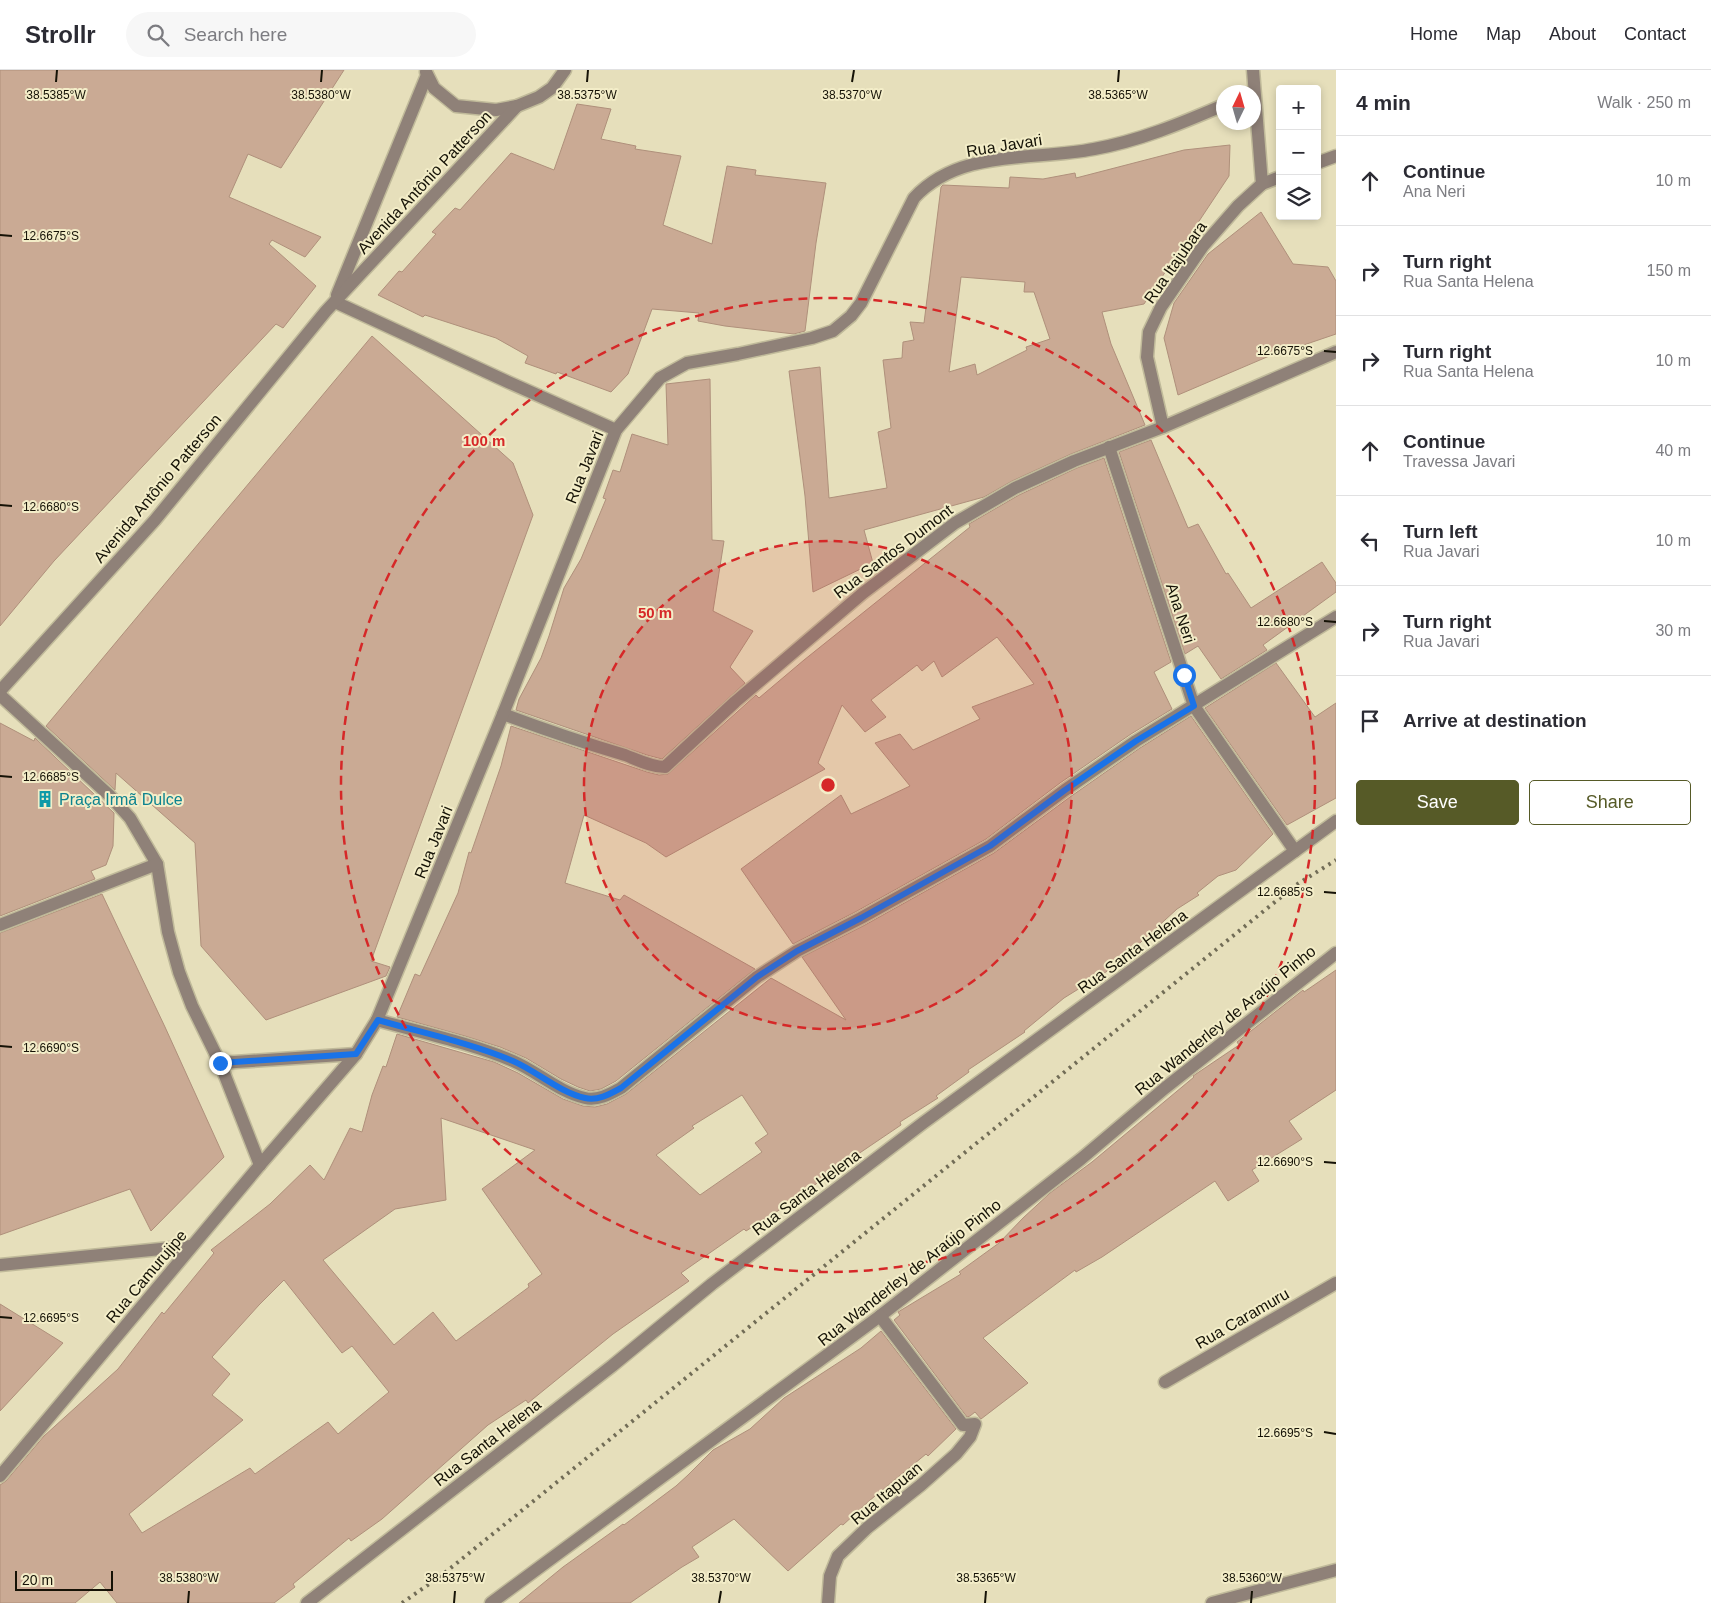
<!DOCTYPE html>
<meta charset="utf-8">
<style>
body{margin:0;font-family:Arial,sans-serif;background:#f7f7f7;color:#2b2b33}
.controls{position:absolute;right:15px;top:15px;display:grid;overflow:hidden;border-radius:5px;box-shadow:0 2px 8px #0003}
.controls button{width:45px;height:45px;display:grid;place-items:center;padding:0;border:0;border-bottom:1px solid #e1e1e2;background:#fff;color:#2b2b33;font:25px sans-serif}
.compass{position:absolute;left:1216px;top:15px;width:45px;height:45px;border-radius:50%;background:#fff;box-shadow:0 2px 8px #0003;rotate:5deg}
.scale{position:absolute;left:15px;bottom:12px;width:98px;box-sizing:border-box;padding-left:5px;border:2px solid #151206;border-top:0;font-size:14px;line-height:18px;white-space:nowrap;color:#151206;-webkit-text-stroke:4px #f3edc8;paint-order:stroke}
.stop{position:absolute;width:15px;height:15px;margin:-11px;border:4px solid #1a73e8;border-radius:50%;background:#fff}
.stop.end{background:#1a73e8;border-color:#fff;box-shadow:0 1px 5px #0008}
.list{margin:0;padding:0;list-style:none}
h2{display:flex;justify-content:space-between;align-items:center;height:65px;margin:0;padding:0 20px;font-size:21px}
h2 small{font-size:16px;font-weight:400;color:#7c7c81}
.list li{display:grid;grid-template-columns:32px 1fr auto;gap:15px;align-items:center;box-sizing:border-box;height:90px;padding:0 20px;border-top:1px solid #e1e1e2}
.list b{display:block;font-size:19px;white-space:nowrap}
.list p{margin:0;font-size:16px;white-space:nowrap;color:#7c7c81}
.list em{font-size:16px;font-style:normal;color:#7c7c81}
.actions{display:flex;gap:10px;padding:15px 20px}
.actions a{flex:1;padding:11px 0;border:1px solid #565a27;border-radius:5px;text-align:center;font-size:18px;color:#565a27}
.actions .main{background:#565a27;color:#fff}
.icon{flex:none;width:28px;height:28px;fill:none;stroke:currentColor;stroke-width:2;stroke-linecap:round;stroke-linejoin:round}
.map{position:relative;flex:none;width:1336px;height:1533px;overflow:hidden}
header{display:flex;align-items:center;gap:30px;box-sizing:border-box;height:70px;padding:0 25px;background:#fff;border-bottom:1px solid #e1e1e2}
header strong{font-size:24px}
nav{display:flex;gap:28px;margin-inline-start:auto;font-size:18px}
.search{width:350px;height:45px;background:#f7f7f7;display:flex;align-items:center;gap:12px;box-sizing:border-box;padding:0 18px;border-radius:28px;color:#7c7c81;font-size:19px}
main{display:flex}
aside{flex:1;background:#fff}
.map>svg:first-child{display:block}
.building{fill:#caaa94;stroke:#af907b;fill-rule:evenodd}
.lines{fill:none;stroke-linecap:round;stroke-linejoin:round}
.minor-casing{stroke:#c0ba9a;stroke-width:15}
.minor{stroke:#8f8178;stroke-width:12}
.rail{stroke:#716c56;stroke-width:4;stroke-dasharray:2.5 5;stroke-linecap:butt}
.route{stroke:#1a73e8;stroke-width:6}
.ticks{fill:none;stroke:#151206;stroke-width:2}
.ring{fill:none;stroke:#d62828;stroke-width:2.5;stroke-dasharray:9 6}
.labels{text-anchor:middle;stroke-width:4;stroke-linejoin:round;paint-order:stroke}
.street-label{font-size:16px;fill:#151206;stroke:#f3edc8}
.culture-label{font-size:16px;fill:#0d838f;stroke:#f3edc8;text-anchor:start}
.ticks-label{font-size:12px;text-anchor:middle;fill:#151206;stroke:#f3edc8;stroke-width:4;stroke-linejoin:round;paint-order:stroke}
.centre{fill:#d62828;stroke:#f3edc8;stroke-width:2.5}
.ring-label{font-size:15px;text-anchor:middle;font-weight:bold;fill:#d62828;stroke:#f3edc8;stroke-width:4;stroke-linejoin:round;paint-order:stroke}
</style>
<header>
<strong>Strollr</strong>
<div class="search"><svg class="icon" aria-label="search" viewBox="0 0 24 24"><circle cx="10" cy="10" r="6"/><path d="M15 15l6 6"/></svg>Search here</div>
<nav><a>Home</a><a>Map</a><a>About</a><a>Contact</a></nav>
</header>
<main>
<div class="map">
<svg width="1336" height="1533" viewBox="0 0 1336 1533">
<rect width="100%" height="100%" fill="#e6dfbb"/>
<g class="building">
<path d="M0 0H344L281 98 248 84 229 127 321 167 305 187 272 170 269 174 316 216 283 258 276 254 54 491 0 556Z"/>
<path d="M577 34 611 39 601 69 636 76 635 79 681 86 663 155 712 174 727 96 756 100 755 105 826 113 816 173 805 261 794 264 725 256 698 251 699 243 652 239 628 304 611 322 557 302 556 304 525 293 528 286 496 268 425 245 423 247 378 225 399 201 402 202 436 164 432 162 455 138 460 140 511 83 554 100Z"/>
<path d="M1230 75 1229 106 1144 234 1102 242 1111 274 1145 355 1071 384 1012 411 984 427 864 460 873 493 813 522 805 426 789 301 820 297 829 428 887 418 878 362 891 358 883 290 902 288 903 272 914 270 910 252 924 253 941 117 943 115 1009 118 1010 107 1043 109 1075 103 1076 108 1184 80ZM961 207 1025 212 1024 222H1034L1050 269 1026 277 1027 280 977 305 975 294 949 302Z"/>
<path d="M1261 142 1293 194 1328 197 1336 211V264L1289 280 1288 278 1178 325 1164 268 1174 233 1208 184Z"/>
<path d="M372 266 513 393 533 445 371 891 390 897 386 906 266 950 201 876 195 773 116 703 115 720 46 656Z"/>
<path d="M710 309 712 470 724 471 713 541 753 561 730 597 745 613 662 689 647 685 516 640 519 629 541 588 549 566 564 518 581 489 606 429 603 428 613 400 620 402 632 364 668 375 666 314Z"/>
<path d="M1151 370 1188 458 1198 454 1226 504 1228 503 1251 538 1322 492 1336 513V522L1263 575 1267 580 1221 609 1198 576 1185 584 1119 382Z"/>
<path d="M1104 388 1171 592 1154 602 1172 639 1131 664 1060 713 986 769 857 841 793 874 741 799 841 725 851 744 910 716 875 673 900 664 913 680 980 649 972 637 1034 614 997 567 942 607 934 591 922 601 917 595 871 630 886 647 865 662 842 635 818 693 825 699 666 787 646 773 584 745 565 813 620 830 624 825 755 899 616 1011 601 1019 590 1021 578 1017 561 1009 526 988 500 977 465 966 397 947 415 904 420 906 458 823 469 782 471 783 501 696 511 656 647 702 659 705 668 704 756 625 759 628 804 590 970 457 969 454 1019 425 1077 398Z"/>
<path d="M1276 593 1315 647 1336 633V728L1287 755 1205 638Z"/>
<path d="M1191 646 1273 764 1236 800 1218 806 1197 823 1199 825 1177 839 1130 882 1131 883 1109 900 1064 928 1024 961 1025 962 968 1000 969 1002 936 1026 938 1028 900 1052 901 1055 833 1101 795 1130 746 1161 744 1159 681 1203 689 1211 613 1264 528 1333 526 1330 488 1355 382 1449 351 1471 349 1468 293 1514 295 1517 274 1533H117L100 1512 75 1533H0V1415L6 1411 44 1366 118 1299 162 1242 164 1244 210 1188 214 1183 211 1180 270 1134 310 1095 324 1110 350 1058 362 1062 372 1025 383 996 386 997 397 964 494 992 518 1003 563 1029 583 1036 595 1037 607 1034 626 1024 771 908 846 950 802 887 865 855 994 783 1070 727 1140 678ZM742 1025 768 1064 755 1073 762 1082 700 1125 656 1085 694 1058 692 1056ZM441 1048 535 1080 482 1119 542 1204 528 1214 529 1217 456 1271 433 1242 394 1275 323 1190 395 1139 446 1130ZM284 1210 342 1283 352 1276 389 1322 338 1364 328 1352 255 1404 250 1398 142 1463 129 1444 243 1350 212 1325 230 1304 212 1287 259 1235Z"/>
<path d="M0 653 34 671 35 668 114 743 113 776 106 795 91 801 95 809 0 846Z"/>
<path d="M102 824 165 957 224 1087 151 1161 130 1119 0 1165V863Z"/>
<path d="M1336 900V1020L1289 1051 1302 1069 1252 1100 1259 1111 1228 1131 1215 1111 1102 1187 1076 1202 1075 1200 983 1268 1028 1313 981 1349 975 1342 970 1346 967 1347 894 1250 900 1245 898 1242 961 1204 959 1202 999 1173 1023 1148 1050 1123 1092 1092 1194 1007 1193 1006 1239 975 1237 972 1303 920 1304 922Z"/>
<path d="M0 1234 63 1273 0 1341Z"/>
<path d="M881 1261 956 1359 928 1386 926 1384 869 1431 843 1455 841 1454 788 1501 734 1449 692 1477 699 1487 682 1497 630 1533H519L563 1497 623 1454 624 1455 676 1416 688 1405 713 1380 750 1359 784 1328 861 1278Z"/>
</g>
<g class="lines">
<g class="minor-casing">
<g id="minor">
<path d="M426 2 434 18 456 36 496 40 517 36 539 27 552 18 565 0"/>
<path d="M1317 93 1336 86"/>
<path d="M1262 114 1280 107"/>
<path d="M337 225 427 5"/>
<path d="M335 232 508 312 616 360"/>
<path d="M1163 357 1147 287 1149 262 1161 237 1203 176 1238 136 1262 114 1253 0"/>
<path d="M1109 377 1194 636 1295 781"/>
<path d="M0 621 155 450 326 241 517 36"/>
<path d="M0 625 110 726 130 748 157 794 168 862 179 902 192 936 220 993 260 1095"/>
<path d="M503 644C543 659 584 673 625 685 638 690 651 697 665 697L735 632 863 523 955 453 1015 418 1074 391 1163 357 1336 282"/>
<path d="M0 855 157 794"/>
<path d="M377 950C423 963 470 973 513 991 538 1002 559 1022 585 1028 598 1031 610 1024 621 1018L757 907 797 881 861 848 990 776 1065 720 1136 671 1336 547"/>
<path d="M220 993 356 984"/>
<path d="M0 1195 191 1176"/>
<path d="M1165 1312 1336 1213"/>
<path d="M0 1406 260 1095 356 984 377 950 503 644 616 360 660 308 687 293 738 284 812 268 833 261 851 246 861 233 914 128C960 78 1034 91 1094 79 1139 71 1182 53 1224 35"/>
<path d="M307 1533 612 1296 712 1214 923 1053 1336 751"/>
<path d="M491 1533 880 1246 1081 1089 1165 1018 1336 883"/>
<path d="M828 1533 830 1506 838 1486 867 1458 921 1415 956 1384 970 1367 975 1354 963 1355 880 1246"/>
<path d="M1212 1533 1336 1500"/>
</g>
</g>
<use href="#minor" class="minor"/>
<path class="rail" d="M402 1533 442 1505 1296 815 1336 790"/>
</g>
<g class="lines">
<path class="route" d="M220 993 356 984 378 950C423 963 470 973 513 991 538 1002 559 1022 585 1028 598 1031 610 1024 621 1018L757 907 797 881 861 848 990 776 1065 720 1136 671 1194 636 1184 605"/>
</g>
<path class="ticks" d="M56 12 57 0M321 12 322 0M587 12 588 0M852 12 854 0M1118 12 1119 0M0 165 12 166M1324 281 1336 282M0 435 12 436M1324 551 1336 552M0 706 12 707M1324 822 1336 823M0 976 12 977M1324 1092 1336 1093M0 1247 12 1248M1324 1362 1336 1364M188 1533 189 1521M454 1533 455 1521M719 1533 721 1521M985 1533 986 1521M1251 1533 1252 1521"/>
<circle cx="828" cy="715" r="244" fill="#d62828" fill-opacity=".12"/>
<g class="ring">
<circle cx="828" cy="715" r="244"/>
<circle cx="828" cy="715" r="487"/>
</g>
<defs>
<g id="building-bare" transform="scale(1.35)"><path d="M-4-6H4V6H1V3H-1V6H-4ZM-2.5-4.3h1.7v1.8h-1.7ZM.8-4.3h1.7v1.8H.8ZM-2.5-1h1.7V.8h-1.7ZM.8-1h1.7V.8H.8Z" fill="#0f9aa8" stroke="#f3edc8" stroke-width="2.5" paint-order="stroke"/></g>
</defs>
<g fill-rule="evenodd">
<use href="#building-bare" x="45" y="729"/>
</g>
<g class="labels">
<g class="street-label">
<text transform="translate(1004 75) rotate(-9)" y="6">Rua Javari</text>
<text transform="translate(424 112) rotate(-47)" y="6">Avenida Antônio Patterson</text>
<text transform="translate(1175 192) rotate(-55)" y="6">Rua Itajubara</text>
<text transform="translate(584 397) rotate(-68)" y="6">Rua Javari</text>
<text transform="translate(157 418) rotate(-50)" y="6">Avenida Antônio Patterson</text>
<text transform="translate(893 481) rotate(-37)" y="6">Rua Santos Dumont</text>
<text transform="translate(1181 543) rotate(72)" y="6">Ana Neri</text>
<text transform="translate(433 772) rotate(-68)" y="6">Rua Javari</text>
<text transform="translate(1132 881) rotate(-36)" y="6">Rua Santa Helena</text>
<text transform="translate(1225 950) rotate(-39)" y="6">Rua Wanderley de Araújo Pinho</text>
<text transform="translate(806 1122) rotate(-37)" y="6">Rua Santa Helena</text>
<text transform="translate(909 1202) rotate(-38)" y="6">Rua Wanderley de Araújo Pinho</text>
<text transform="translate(146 1206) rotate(-50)" y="6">Rua Camurujipe</text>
<text transform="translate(1242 1248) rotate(-30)" y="6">Rua Caramuru</text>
<text transform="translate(487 1372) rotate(-38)" y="6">Rua Santa Helena</text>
<text transform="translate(886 1423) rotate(-40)" y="6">Rua Itapuan</text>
</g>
<g class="culture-label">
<text x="59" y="735">Praça Irmã Dulce</text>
</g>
</g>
<g class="ticks-label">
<text x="56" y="29">38.5385°W</text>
<text x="321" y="29">38.5380°W</text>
<text x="587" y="29">38.5375°W</text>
<text x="852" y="29">38.5370°W</text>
<text x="1118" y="29">38.5365°W</text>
<text x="51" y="170">12.6675°S</text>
<text x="1285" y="285">12.6675°S</text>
<text x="51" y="441">12.6680°S</text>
<text x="1285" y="556">12.6680°S</text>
<text x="51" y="711">12.6685°S</text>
<text x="1285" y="826">12.6685°S</text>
<text x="51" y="982">12.6690°S</text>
<text x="1285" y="1096">12.6690°S</text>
<text x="51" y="1252">12.6695°S</text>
<text x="1285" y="1367">12.6695°S</text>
<text x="189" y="1512">38.5380°W</text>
<text x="455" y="1512">38.5375°W</text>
<text x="721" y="1512">38.5370°W</text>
<text x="986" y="1512">38.5365°W</text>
<text x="1252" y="1512">38.5360°W</text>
</g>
<circle cx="828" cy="715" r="8" class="centre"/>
<g class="ring-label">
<text x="484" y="376">100 m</text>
<text x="655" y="548">50 m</text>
</g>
</svg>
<div class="controls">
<button>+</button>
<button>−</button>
<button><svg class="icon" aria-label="layers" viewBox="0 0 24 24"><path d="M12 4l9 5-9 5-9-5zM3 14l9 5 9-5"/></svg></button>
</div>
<svg class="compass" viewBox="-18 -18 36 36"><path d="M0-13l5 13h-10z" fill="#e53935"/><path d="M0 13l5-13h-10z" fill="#7c7c81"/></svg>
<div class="scale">20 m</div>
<div class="stop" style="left:1184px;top:605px"></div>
<div class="stop end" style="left:220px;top:993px"></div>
</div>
<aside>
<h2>4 min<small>Walk · 250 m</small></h2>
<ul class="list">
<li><svg class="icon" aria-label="ahead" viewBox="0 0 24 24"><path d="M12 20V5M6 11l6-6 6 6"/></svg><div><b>Continue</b><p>Ana Neri</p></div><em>10 m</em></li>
<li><svg class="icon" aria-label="right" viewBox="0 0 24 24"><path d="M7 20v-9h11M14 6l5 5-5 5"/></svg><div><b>Turn right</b><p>Rua Santa Helena</p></div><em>150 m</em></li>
<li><svg class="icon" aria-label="right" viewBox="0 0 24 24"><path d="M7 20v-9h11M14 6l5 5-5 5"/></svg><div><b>Turn right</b><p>Rua Santa Helena</p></div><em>10 m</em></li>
<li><svg class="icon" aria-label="ahead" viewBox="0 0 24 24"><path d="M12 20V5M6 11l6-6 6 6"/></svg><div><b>Continue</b><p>Travessa Javari</p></div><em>40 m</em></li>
<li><svg class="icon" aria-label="left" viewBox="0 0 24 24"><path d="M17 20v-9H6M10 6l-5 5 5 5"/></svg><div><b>Turn left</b><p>Rua Javari</p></div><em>10 m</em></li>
<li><svg class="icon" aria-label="right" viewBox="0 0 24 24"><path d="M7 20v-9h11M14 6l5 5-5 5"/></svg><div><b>Turn right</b><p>Rua Javari</p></div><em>30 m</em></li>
<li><svg class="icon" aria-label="arrive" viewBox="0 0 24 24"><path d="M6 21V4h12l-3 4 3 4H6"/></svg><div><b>Arrive at destination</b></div></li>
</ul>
<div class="actions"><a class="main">Save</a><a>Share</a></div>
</aside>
</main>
